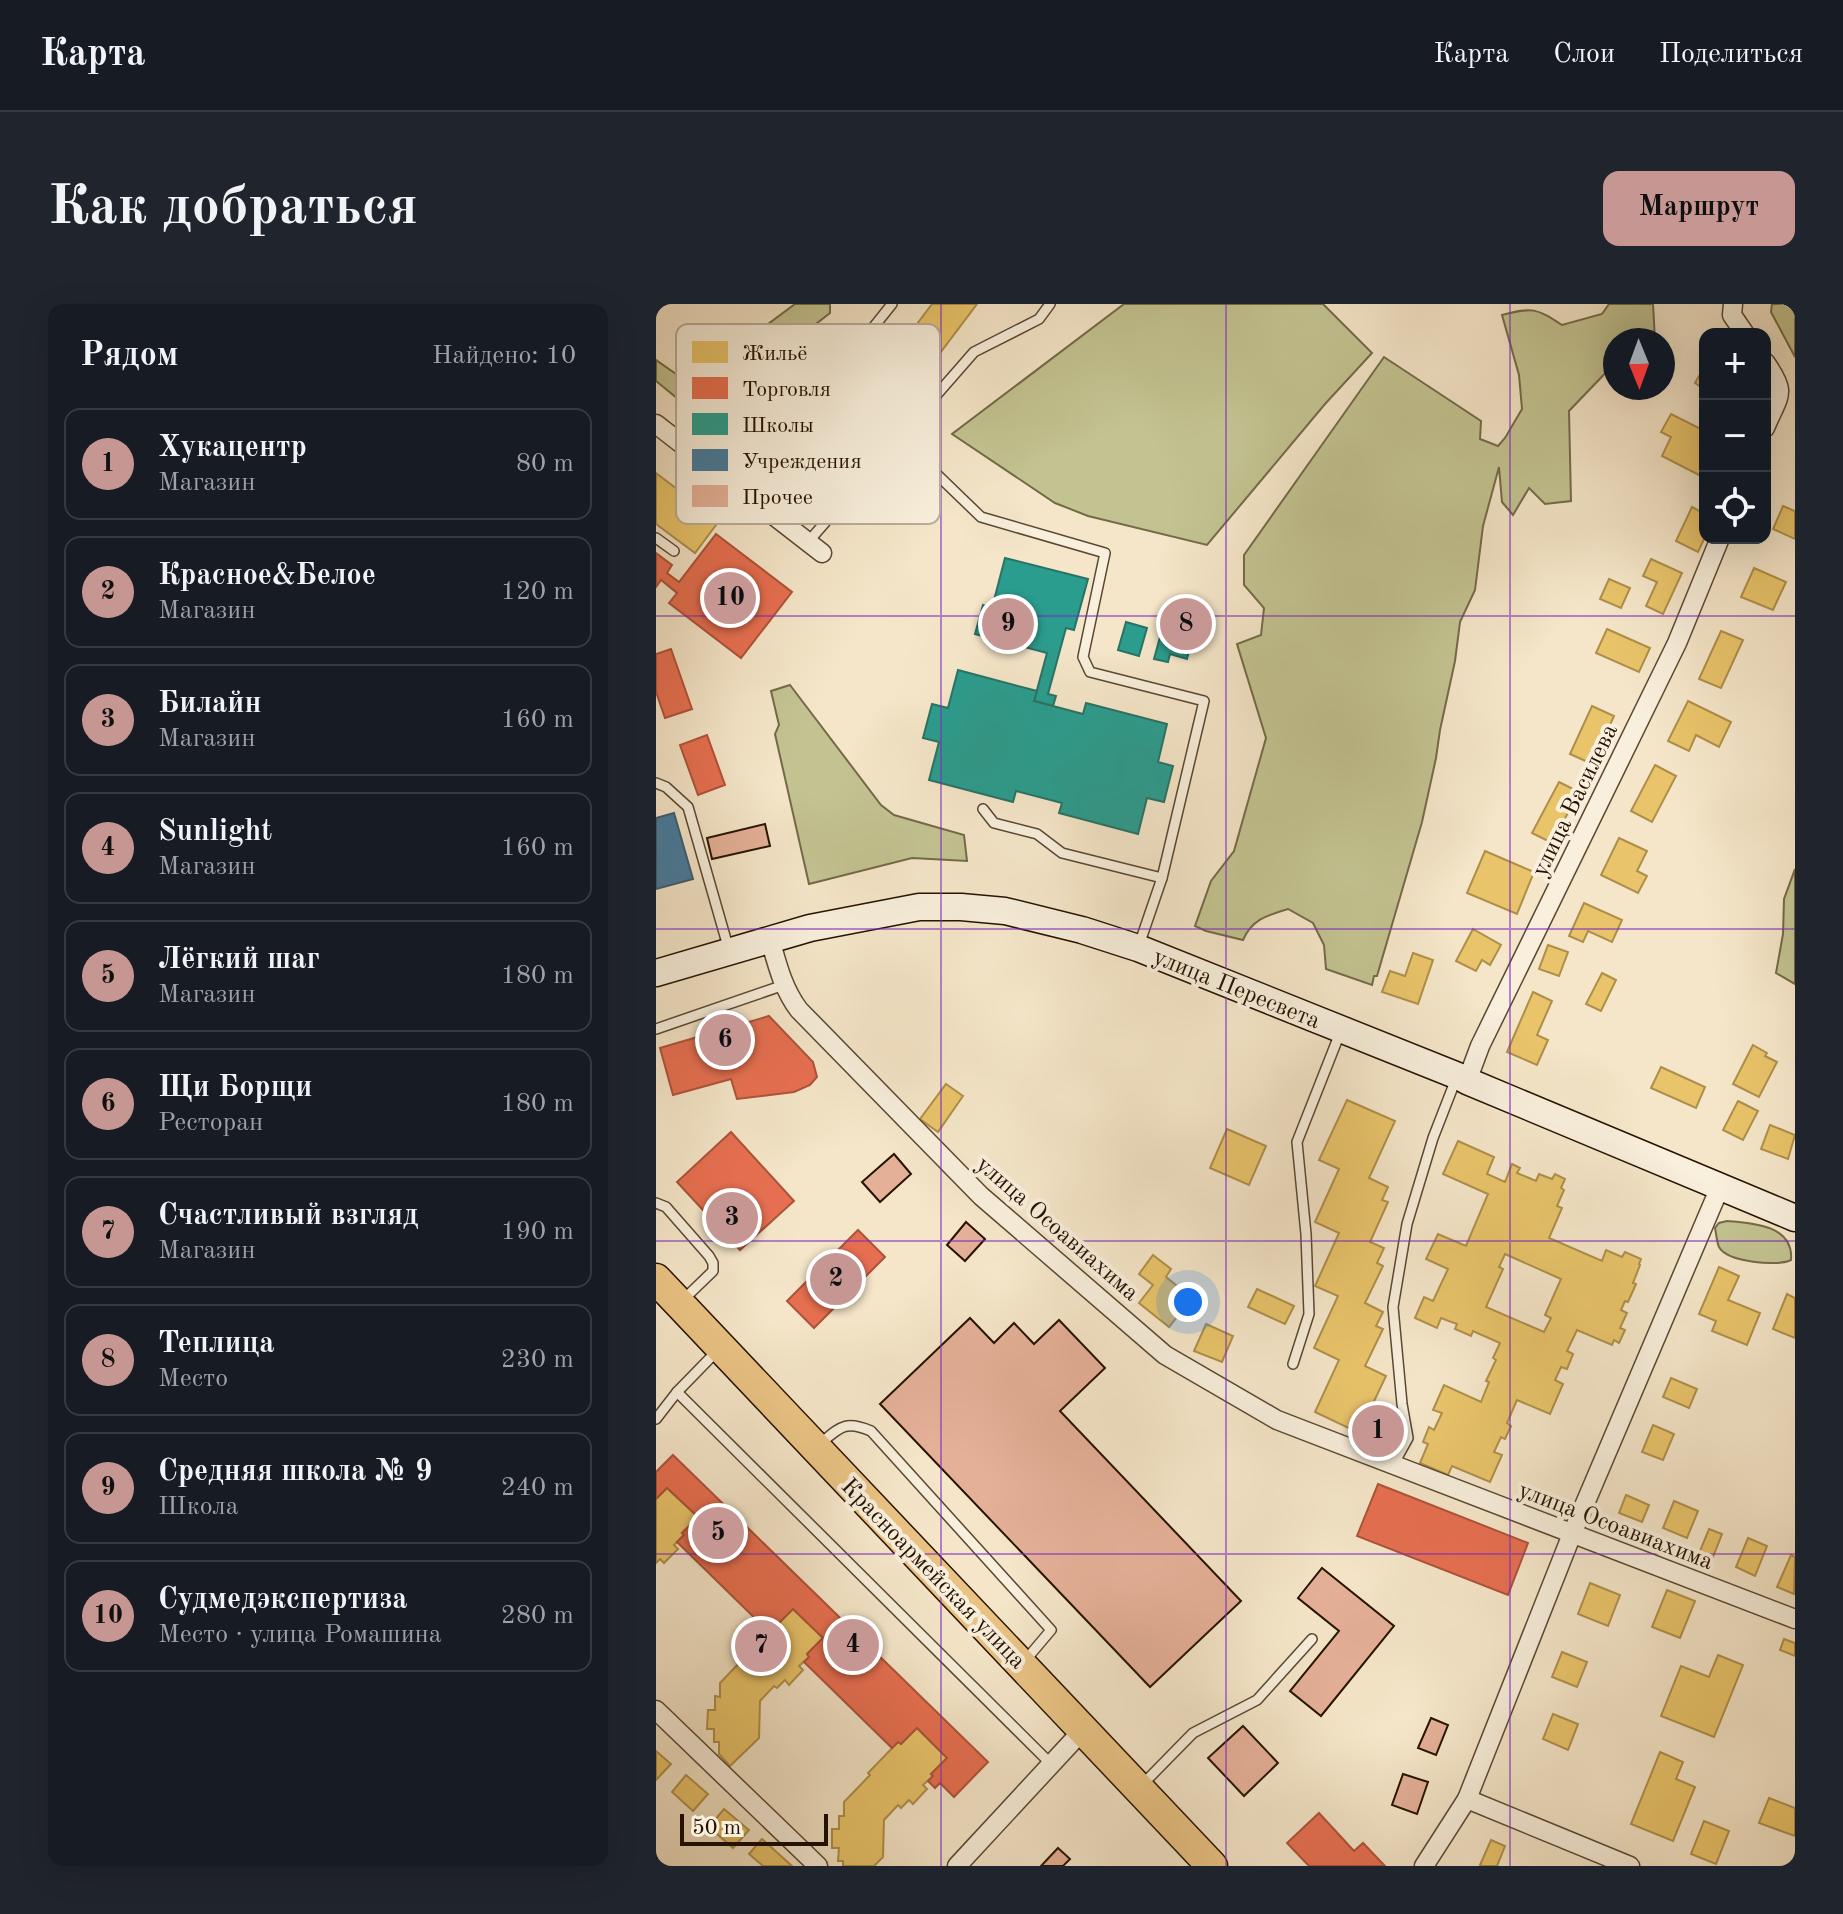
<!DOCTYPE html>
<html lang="ru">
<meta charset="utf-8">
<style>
body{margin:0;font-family:"Old Standard TT",serif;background:#20242c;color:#f1f3f6}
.controls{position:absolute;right:24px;top:24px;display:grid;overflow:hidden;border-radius:16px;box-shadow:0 8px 32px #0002}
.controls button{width:72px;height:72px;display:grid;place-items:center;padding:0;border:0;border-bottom:2px solid #363941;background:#171b24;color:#f1f3f6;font:40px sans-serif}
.compass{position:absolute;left:947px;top:24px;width:72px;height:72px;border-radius:50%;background:#171b24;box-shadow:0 8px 32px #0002;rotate:179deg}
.scale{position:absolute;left:24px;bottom:20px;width:148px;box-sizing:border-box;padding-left:8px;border:4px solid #261200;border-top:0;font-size:22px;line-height:28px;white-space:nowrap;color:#261200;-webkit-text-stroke:6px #f8efdc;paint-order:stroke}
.you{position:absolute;left:532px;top:998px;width:28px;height:28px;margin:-20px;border:6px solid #fff;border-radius:50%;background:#1a73e8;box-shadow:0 0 0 12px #1a73e833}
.badge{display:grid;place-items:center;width:52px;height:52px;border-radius:50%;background:#c59692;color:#111;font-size:26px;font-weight:700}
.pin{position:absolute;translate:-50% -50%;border:4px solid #fff;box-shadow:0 2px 8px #0006}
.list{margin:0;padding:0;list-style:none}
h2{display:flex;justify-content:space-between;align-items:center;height:104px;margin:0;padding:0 32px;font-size:34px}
h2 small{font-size:26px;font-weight:400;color:#9ea1a6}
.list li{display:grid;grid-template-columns:52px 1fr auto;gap:24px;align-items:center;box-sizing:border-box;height:112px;margin:0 16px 16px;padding:0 16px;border:2px solid #363941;border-radius:16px}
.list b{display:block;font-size:30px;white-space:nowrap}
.list p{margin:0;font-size:26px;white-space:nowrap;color:#9ea1a6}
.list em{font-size:26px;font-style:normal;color:#9ea1a6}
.icon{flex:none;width:44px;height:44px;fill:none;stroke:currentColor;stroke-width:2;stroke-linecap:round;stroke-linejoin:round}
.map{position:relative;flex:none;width:1139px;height:1562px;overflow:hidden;border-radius:16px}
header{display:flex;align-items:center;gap:48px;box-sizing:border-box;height:112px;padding:0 40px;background:#171b24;border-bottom:2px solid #363941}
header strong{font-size:38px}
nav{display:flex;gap:44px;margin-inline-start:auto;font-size:28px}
.intro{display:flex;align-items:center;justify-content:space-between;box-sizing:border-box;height:192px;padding:0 48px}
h1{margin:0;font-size:56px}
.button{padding:20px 36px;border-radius:16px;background:#c59692;color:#111;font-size:28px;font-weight:700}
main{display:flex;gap:48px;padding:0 48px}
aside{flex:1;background:#171b24;border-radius:16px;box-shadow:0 8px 32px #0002}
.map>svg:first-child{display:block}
.green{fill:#c3c391;stroke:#746a48;stroke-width:2}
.homes{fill:#e9c46a;stroke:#ae8f4a;stroke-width:2;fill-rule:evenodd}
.shops{fill:#e76f51;stroke:#ad5339;stroke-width:2}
.schools{fill:#2a9d8f;stroke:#297364;stroke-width:2}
.public{fill:#457b9d;stroke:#3c5c6e;stroke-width:2}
.building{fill:#e5b098;stroke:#261200;stroke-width:2}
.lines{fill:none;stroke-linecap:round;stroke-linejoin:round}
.lane-casing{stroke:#5a4732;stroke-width:12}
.street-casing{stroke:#5a4732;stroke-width:21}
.secondary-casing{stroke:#261200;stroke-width:29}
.primary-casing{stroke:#261200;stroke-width:33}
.lane{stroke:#f8efdc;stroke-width:9}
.street{stroke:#f8efdc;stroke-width:18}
.secondary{stroke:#f8efdc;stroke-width:26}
.primary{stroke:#eac384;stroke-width:30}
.grid{fill:none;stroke:#7b2cbf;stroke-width:2;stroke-opacity:0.55}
.labels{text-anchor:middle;stroke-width:8;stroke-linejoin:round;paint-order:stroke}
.street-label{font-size:24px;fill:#261200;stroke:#f8efdc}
.key{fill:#f8efdc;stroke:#b9ad9a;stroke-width:2}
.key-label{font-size:22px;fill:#261200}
</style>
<header>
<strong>Карта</strong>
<nav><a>Карта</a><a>Слои</a><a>Поделиться</a></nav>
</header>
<div class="intro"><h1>Как добраться</h1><a class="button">Маршрут</a></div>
<main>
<aside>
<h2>Рядом<small>Найдено: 10</small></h2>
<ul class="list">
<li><span class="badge">1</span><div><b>Хукацентр</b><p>Магазин</p></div><em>80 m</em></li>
<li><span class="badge">2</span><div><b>Красное&amp;Белое</b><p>Магазин</p></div><em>120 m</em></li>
<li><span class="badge">3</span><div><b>Билайн</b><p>Магазин</p></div><em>160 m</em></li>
<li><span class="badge">4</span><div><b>Sunlight</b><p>Магазин</p></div><em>160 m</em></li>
<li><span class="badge">5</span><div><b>Лёгкий шаг</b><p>Магазин</p></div><em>180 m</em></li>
<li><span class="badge">6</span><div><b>Щи Борщи</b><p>Ресторан</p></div><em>180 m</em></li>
<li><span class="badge">7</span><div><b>Счастливый взгляд</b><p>Магазин</p></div><em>190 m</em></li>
<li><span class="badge">8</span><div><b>Теплица</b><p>Место</p></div><em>230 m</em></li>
<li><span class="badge">9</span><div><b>Средняя школа № 9</b><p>Школа</p></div><em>240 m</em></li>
<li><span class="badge">10</span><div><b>Судмедэкспертиза</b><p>Место · улица Ромашина</p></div><em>280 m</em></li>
</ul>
</aside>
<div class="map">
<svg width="1139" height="1562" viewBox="0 0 1139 1562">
<rect width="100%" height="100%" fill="#f5e6c9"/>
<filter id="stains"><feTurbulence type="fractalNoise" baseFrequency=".0025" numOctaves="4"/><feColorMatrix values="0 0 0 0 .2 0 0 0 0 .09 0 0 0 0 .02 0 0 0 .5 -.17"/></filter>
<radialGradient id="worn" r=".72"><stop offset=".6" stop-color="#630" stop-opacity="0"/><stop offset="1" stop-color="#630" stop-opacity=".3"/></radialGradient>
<g class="green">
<path d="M139 0H174V9L93 72 27 99 0 77V56L33 79Z"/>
<path d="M468 0H667L716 49 669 100 551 241 432 212 399 199 296 130Z"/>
<path d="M953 0H997L999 36H959V59L913 107 915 197 889 200 873 184 857 211 846 198 843 163 827 222 819 286 804 318 799 357 784 426 780 454 766 518 721 672H718L716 681 670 665 668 641 657 619 632 605C612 611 596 615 587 636L550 627 539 622 555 577 578 547 610 434 581 340 605 331 608 304 588 281V251L728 53 825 117 824 135 842 142 849 134 866 105 863 71 846 11C877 3 880 4 906 21L946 10Z"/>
<path d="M1116 0H1139V53L1115 8Z"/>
<path d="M134 381 225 501 238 511 308 531 311 557 256 554 153 580 119 430 123 421 115 387Z"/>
<path d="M1139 565V680L1120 669 1127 630 1128 595Z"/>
<path d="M1071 917C1096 919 1138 921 1135 956 1122 963 1071 958 1063 943 1061 939 1060 929 1059 924L1063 919Z"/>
</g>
<g class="homes">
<path d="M276 0H321L169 202 134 175 154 148 161 153Z"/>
<path d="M1049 62V86L1039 79Z"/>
<path d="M1015 110 1049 127V174L1006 152 1015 133 1005 128Z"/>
<path d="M0 169 63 217 39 249 0 220Z"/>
<path d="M1127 202 1139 207V235L1117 225Z"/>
<path d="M1036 203 1049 210V233L1042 248 1020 237Z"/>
<path d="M995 255 1026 269 1007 310 990 302 1001 278 987 272Z"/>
<path d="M1098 264 1130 278 1117 306 1085 293Z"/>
<path d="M953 275 974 284 965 304 944 295Z"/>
<path d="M951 325 994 344 983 368 940 349Z"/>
<path d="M1065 327 1087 336 1065 384 1043 375Z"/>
<path d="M1032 397 1075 418 1063 443 1040 431 1033 447 1012 437Z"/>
<path d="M936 402 958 412 936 460 914 450Z"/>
<path d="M999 461 1020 472 996 518 975 507Z"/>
<path d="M903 478 923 488 896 539 876 529Z"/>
<path d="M963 534 991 547 981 567 991 572 982 589 945 571Z"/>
<path d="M829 547 878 568 861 610 811 589Z"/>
<path d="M928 599 966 616 956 638 932 627 927 638 913 632Z"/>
<path d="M817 625 845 641 834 661 826 656 820 667 800 657Z"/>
<path d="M892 641 912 648 903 672 883 665Z"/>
<path d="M757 649 777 656 762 700 726 688 734 667 749 672Z"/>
<path d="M946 669 960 676 945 707 930 700Z"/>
<path d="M877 688 896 697 881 731 892 736 881 761 851 748Z"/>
<path d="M1097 741 1111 749 1109 752 1121 758 1103 793 1077 780Z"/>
<path d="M1005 763 1049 783 1040 804 995 784Z"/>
<path d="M290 780 307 792 282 828 264 815Z"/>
<path d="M691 796 739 817 713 874 732 883 726 896 732 898 714 938 728 944 721 959 727 962 709 999 727 1008 720 1022 727 1025 709 1062 730 1072 703 1129 659 1108 683 1056 658 1044 682 992 659 982 683 929 659 918 683 865 663 856Z"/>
<path d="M1082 797 1102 807 1087 836 1067 826Z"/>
<path d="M1114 821 1139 831 1132 855 1105 845Z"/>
<path d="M571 825 610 842 593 881 554 864Z"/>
<path d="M802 837 838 853 831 870 849 878 856 860 864 864 861 869 880 877 883 870 896 875 899 870 909 875 905 884 908 886 901 902 906 904 893 934 946 957 950 946 966 953 969 948 985 955 983 960 984 961 977 979 980 980 972 998 969 997 965 1006 971 1009 964 1024 969 1026 963 1039 958 1036 956 1041 921 1026 911 1047 917 1050 911 1065 905 1063 899 1076 907 1080 894 1110 861 1096 851 1119 855 1122 849 1135 845 1133 838 1148 846 1151 834 1178 796 1162 792 1171 764 1159 772 1140 767 1138 773 1123 778 1126 786 1109 777 1106 788 1081 825 1098 833 1078 830 1077 840 1056 837 1054 844 1039 817 1027 815 1032 799 1025 801 1020 785 1014 781 1024 759 1014 768 993 777 997 792 965 770 955 782 930 810 942 832 890 787 870ZM849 950 905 975 889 1011 895 1014 888 1028 830 1003 847 965 843 963Z"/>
<path d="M497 951 515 965 510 973 536 994 513 1023 483 999 497 981 483 970Z"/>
<path d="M1063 963 1083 972 1072 996 1104 1009 1091 1041 1056 1027 1060 1017 1043 1010Z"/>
<path d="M601 985 638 1002 629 1020 592 1003Z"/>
<path d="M1131 990 1139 994V1034L1117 1025Z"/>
<path d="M550 1020 577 1032 566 1058 538 1047Z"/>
<path d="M1015 1074 1041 1085 1033 1104 1007 1093Z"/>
<path d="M997 1121 1018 1130 1007 1156 986 1148Z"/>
<path d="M11 1184 42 1213 26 1229 28 1231 18 1241 22 1245 8 1259 4 1255 0 1259V1195Z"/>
<path d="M970 1191 993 1201 986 1218 963 1209Z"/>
<path d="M1018 1197 1042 1207 1031 1234 1007 1224Z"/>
<path d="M1053 1225 1066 1230 1057 1253 1044 1247Z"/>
<path d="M1092 1234 1111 1242 1099 1272 1080 1263Z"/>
<path d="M1135 1251 1139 1253 1138 1290 1121 1283Z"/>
<path d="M934 1279 964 1291 952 1322 922 1310Z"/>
<path d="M1011 1286 1039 1297 1024 1334 996 1323Z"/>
<path d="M137 1305 167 1334 151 1350 153 1353 143 1362 147 1366 133 1381 129 1376 121 1384 118 1382 104 1397 103 1434 74 1462 63 1450V1438H58V1425H51L52 1406H59V1392L64 1393V1379L90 1352 88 1350 118 1319 121 1321Z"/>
<path d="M1128 1335 1139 1339V1352L1124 1346Z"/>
<path d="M906 1348 931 1358 921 1383 896 1373Z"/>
<path d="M1062 1351 1087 1361 1058 1433 1005 1412 1025 1362 1053 1373Z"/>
<path d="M897 1410 922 1420 912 1446 887 1435Z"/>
<path d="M261 1424 291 1454 275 1470 277 1472 267 1481 271 1485 257 1500 253 1496 245 1504 242 1501 228 1516 227 1553 218 1562H187V1557H182L183 1544H176V1525H183V1512H188V1498L214 1471 212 1469 242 1438 245 1440Z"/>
<path d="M0 1447 15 1460 0 1476Z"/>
<path d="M1004 1448 1027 1458 1020 1475 1039 1483 1017 1537 975 1520Z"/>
<path d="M30 1471 52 1490 37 1507 16 1488Z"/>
<path d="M1113 1494 1139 1504V1532L1103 1519Z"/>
<path d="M68 1505 93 1526 77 1544 53 1523Z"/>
<path d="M1048 1517 1073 1527 1060 1560 1035 1550Z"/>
<path d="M106 1535 136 1562H107L93 1550Z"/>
<path d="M835 1536 849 1542 841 1562H826L824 1561Z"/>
</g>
<g class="shops">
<path d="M60 230 136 288 85 354 13 299 21 289 5 276 0 283V249L16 261 11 269 23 278Z"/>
<path d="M15 345 36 405 9 414 0 388V350Z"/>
<path d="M51 431 69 481 42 491 24 441Z"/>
<path d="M113 712 157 758 161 773 154 781 138 788 81 795 75 775 17 791 4 744Z"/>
<path d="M75 828 138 897 84 946 21 878Z"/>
<path d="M202 926 229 953 158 1024 131 997Z"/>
<path d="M711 1112 741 1125 733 1143 703 1129Z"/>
<path d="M17 1151 332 1458 298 1493 284 1479 279 1484 272 1477 277 1472 275 1470 291 1454 261 1424 245 1440 242 1438 236 1444 148 1358 153 1353 151 1350 167 1334 137 1305 121 1321 118 1319 111 1326 21 1238 28 1231 26 1229 42 1213 11 1184 0 1195V1168Z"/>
<path d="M722 1180 872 1239 852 1291 701 1232Z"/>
<path d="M663 1509 698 1547 707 1539 729 1562H653L631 1539Z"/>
</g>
<g class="schools">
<path d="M349 254 432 275 418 326 410 324 392 390 400 392 397 402 378 397 391 349 319 330 327 301 336 304Z"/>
<path d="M525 302 543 307 531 355 514 350 512 358 498 355 504 333 517 336Z"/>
<path d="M470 318 491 324 483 352 462 346Z"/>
<path d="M302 366 381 387 378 397 427 410 430 399 511 420 502 458 517 462 508 498 491 494 482 530 403 509 406 499 360 487 357 498 273 476 283 438 267 434 276 400 292 404Z"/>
</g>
<path class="public" d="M18 509 37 575 0 585V514Z"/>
<g class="building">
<path d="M109 520 114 542 56 555 51 534Z"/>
<path d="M238 850 255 870 224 898 206 878Z"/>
<path d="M310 918 329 935 309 957 291 941Z"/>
<path d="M314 1014 338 1039 358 1019 378 1040 403 1016 449 1064 404 1107 585 1297 494 1383 224 1100Z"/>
<path d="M666 1264 738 1322 665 1412 634 1387 683 1327 642 1294Z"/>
<path d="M775 1414 792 1421 780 1451 762 1444Z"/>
<path d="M587 1422 622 1459 588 1492 552 1454Z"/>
<path d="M747 1470 772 1478 761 1510 736 1501Z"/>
<path d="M402 1544 414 1555 407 1562H385Z"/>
</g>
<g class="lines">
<g class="lane-casing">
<g id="lane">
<path d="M266 156 325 213 449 249 427 353 434 368 548 397 506 574 483 641"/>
<path d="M82 184 136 125 236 0"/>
<path d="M0 234 18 247"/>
<path d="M152 238 318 48 383 15 394 0"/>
<path d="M0 479 10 483 32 503 73 646"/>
<path d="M327 505 338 519 381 530 406 549 506 574"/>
<path d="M0 725 128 681"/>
<path d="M0 899 10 903 53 952 57 959V967L26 997"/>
<path d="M637 1060 653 1010 650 930 641 838 684 729"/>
<path d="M21 1088 395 1460"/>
<path d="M0 1115 21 1088 62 1046"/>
<path d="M164 1140C184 1123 189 1116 215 1127L395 1326 368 1358"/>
<path d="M737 1161 752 1134 746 1100 737 1003 751 920 777 834 800 775"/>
<path d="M485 1482 537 1429 601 1396 656 1335"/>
</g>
</g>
<g class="street-casing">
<g id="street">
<path d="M1077 0 1076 11 1089 30"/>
<path d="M1109 58C1132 90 1123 90 1109 124"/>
<path d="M0 120 166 249"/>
<path d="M114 635C121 660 127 685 143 706L325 892 509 1051 621 1116 1139 1315"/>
<path d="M811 777 824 742 1021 339 1064 234"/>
<path d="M0 1406 162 1562"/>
<path d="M811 1495 974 1562"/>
<path d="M301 1562 427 1426"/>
<path d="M768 1562 811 1495 916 1230 1064 883"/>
</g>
</g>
<g class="secondary-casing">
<path id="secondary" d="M0 669 154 624 263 603H305L349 607 426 626 482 644 802 772 811 777 1139 914"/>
</g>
<g class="primary-casing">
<path id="primary" d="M0 975 556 1562"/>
</g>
<use href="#lane" class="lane"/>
<use href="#street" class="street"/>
<use href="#secondary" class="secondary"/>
<use href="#primary" class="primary"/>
</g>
<path class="grid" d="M285 0V1562M570 0V1562M854 0V1562M0 312H1139M0 625H1139M0 937H1139M0 1250H1139"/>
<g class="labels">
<g class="street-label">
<text transform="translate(918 496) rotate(-64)" y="8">улица Василева</text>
<text transform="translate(581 684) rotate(22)" y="8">улица Пересвета</text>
<text transform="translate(402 924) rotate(41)" y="8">улица Осоавиахима</text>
<text transform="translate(960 1221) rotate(21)" y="8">улица Осоавиахима</text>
<text transform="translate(278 1269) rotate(46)" y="8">Красноармейская улица</text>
</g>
</g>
<rect x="20" y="20" width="264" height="200" rx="12" class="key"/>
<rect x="36" y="37" width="36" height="22" fill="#e9c46a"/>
<rect x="36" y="73" width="36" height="22" fill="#e76f51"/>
<rect x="36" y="109" width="36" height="22" fill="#2a9d8f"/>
<rect x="36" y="145" width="36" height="22" fill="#457b9d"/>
<rect x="36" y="181" width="36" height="22" fill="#e5b098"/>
<g class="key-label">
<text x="86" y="56">Жильё</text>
<text x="86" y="92">Торговля</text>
<text x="86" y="128">Школы</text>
<text x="86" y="164">Учреждения</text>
<text x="86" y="200">Прочее</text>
</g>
<rect width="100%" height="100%" filter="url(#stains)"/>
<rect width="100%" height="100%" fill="url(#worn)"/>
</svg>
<div class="controls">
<button>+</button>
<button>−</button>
<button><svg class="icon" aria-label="locate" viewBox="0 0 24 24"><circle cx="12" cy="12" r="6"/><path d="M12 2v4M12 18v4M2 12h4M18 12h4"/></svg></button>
</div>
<svg class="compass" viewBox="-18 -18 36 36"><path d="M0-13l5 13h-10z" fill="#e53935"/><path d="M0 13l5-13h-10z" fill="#9ea1a6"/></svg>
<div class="scale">50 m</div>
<div class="you"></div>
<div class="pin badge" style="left:722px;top:1127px">1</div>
<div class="pin badge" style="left:180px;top:975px">2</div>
<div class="pin badge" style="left:76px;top:914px">3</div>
<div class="pin badge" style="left:197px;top:1341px">4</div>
<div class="pin badge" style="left:62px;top:1229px">5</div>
<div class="pin badge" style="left:69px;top:736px">6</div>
<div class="pin badge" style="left:105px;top:1342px">7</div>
<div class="pin badge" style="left:530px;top:320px">8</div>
<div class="pin badge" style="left:352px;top:320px">9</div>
<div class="pin badge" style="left:74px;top:294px">10</div>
</div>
</main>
